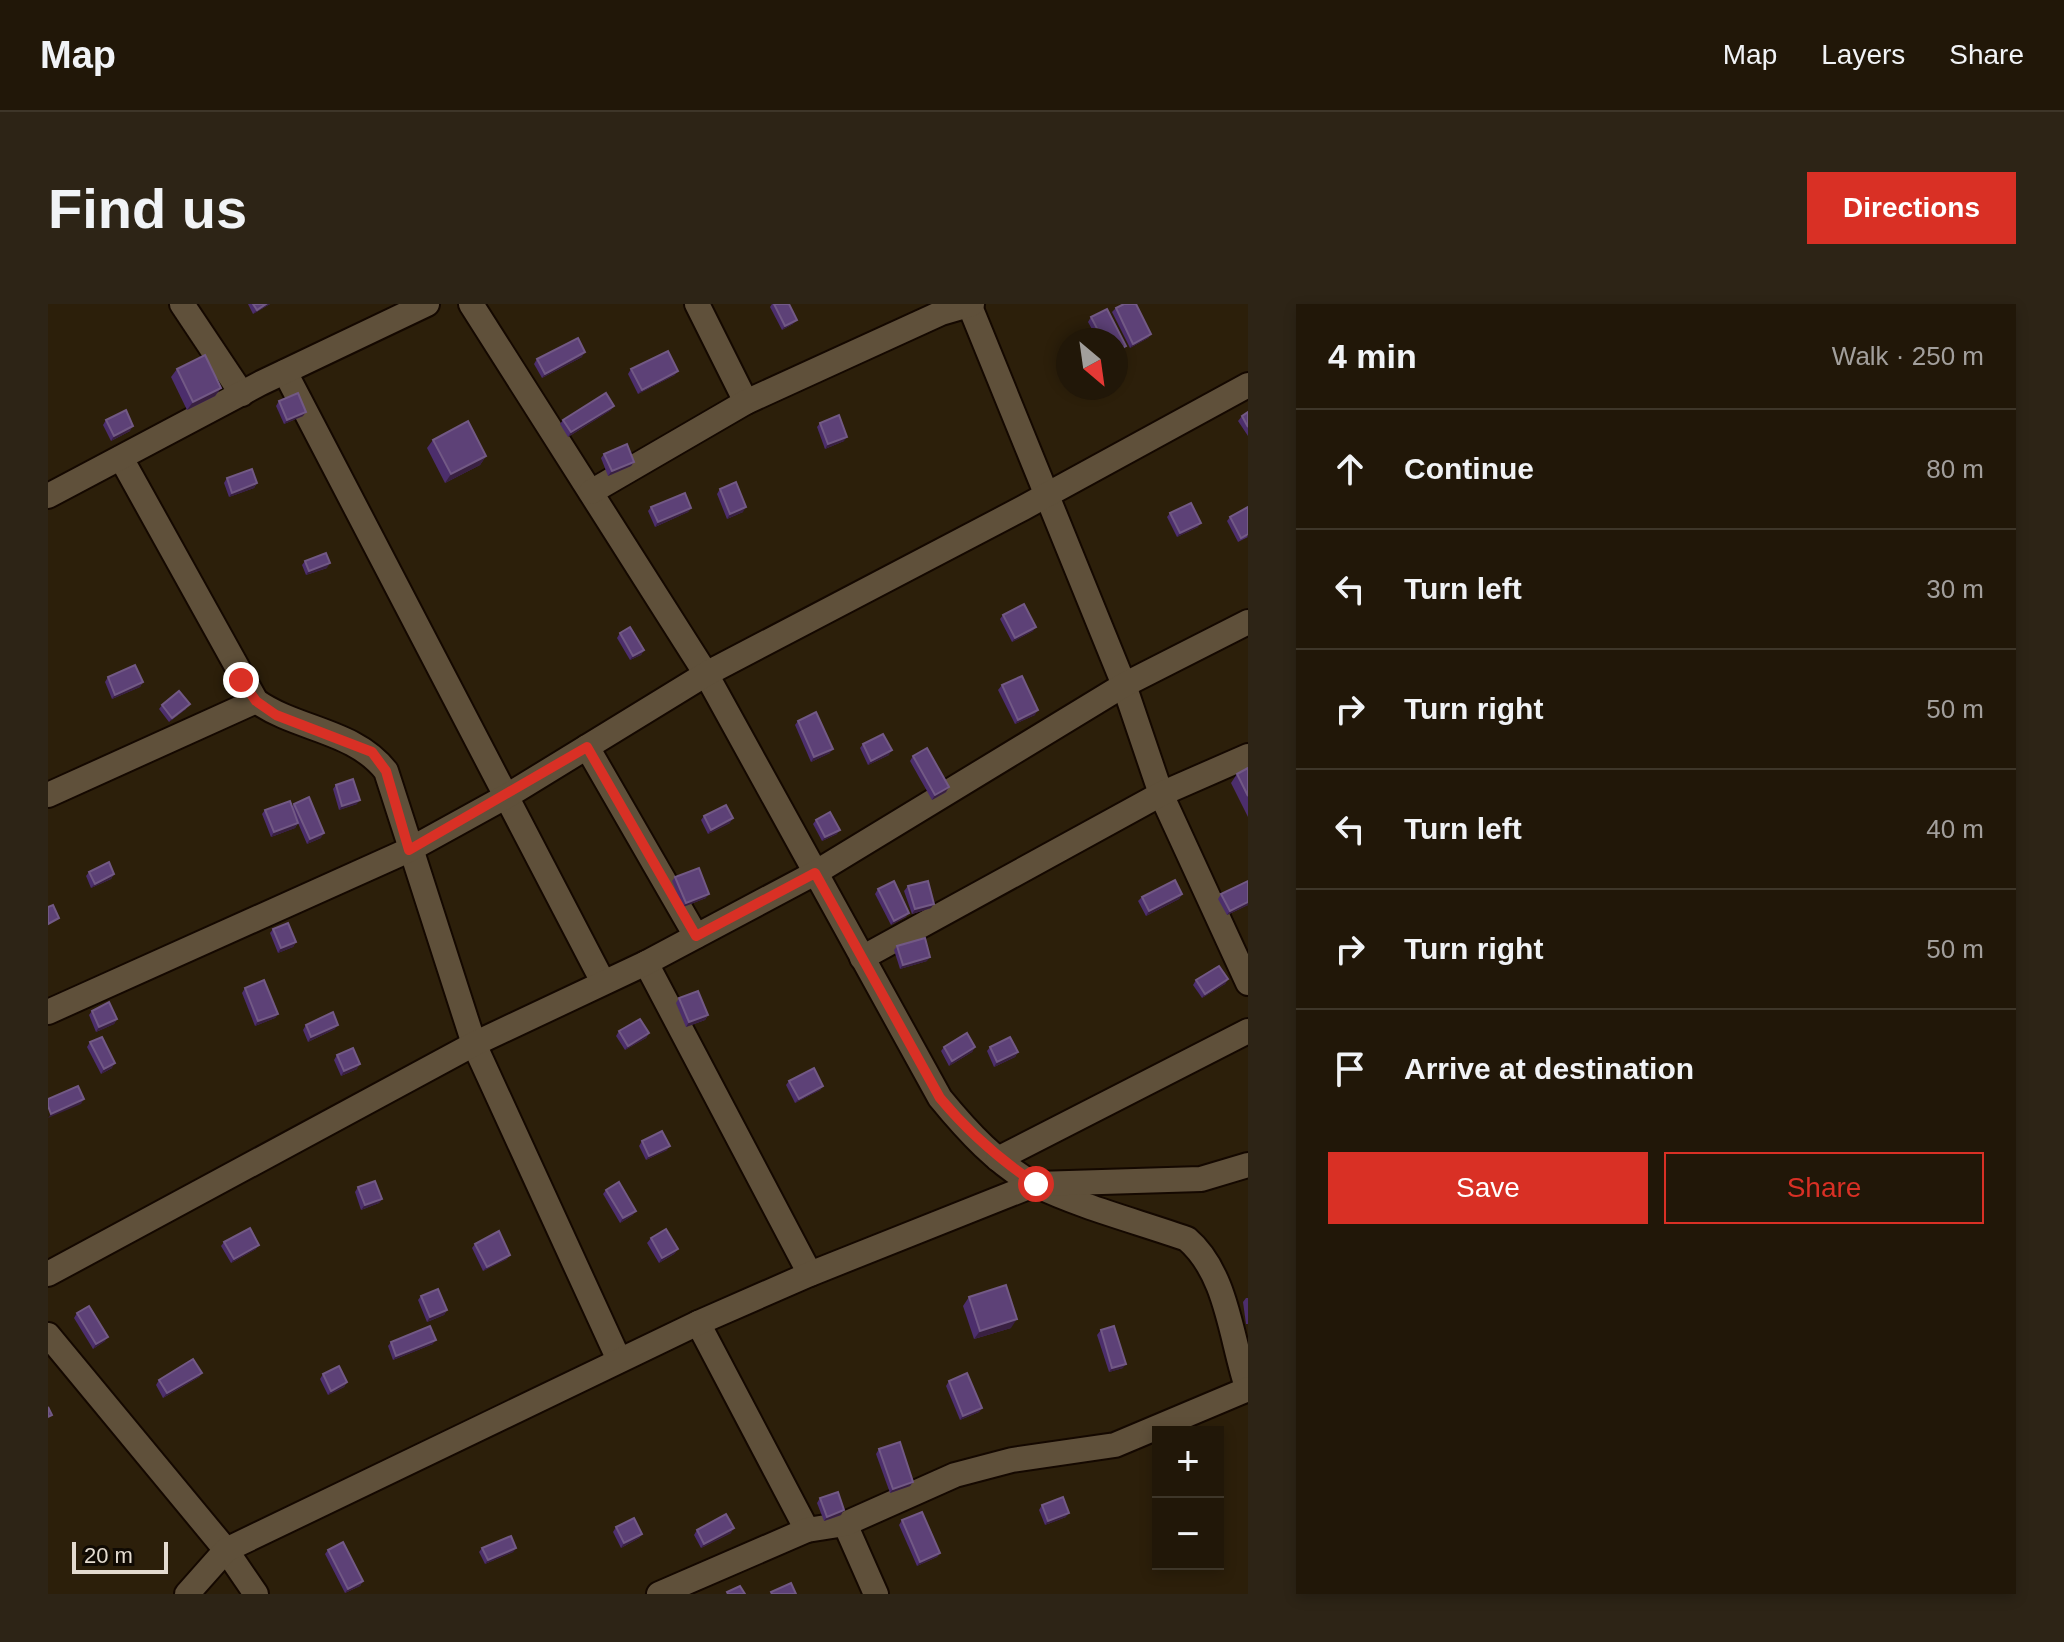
<!DOCTYPE html>
<meta charset="utf-8">
<style>
body{margin:0;font-family:Helvetica,sans-serif;background:#2d2416;color:#f1f3f6}
.controls{position:absolute;right:24px;bottom:24px;display:grid;overflow:hidden;border-radius:0px;box-shadow:0 4px 12px #0003}
.controls button{width:72px;height:72px;display:grid;place-items:center;padding:0;border:0;border-bottom:2px solid #3e3629;background:#211708;color:#f1f3f6;font:40px sans-serif}
.compass{position:absolute;left:1008px;top:24px;width:72px;height:72px;border-radius:50%;background:#211708;box-shadow:0 4px 12px #0003;rotate:151deg}
.scale{position:absolute;left:24px;bottom:20px;width:96px;box-sizing:border-box;padding-left:8px;border:4px solid #e4dbcf;border-top:0;font-size:22px;line-height:28px;white-space:nowrap;color:#e4dbcf;-webkit-text-stroke:6px #100a03;paint-order:stroke}
.stop{position:absolute;width:24px;height:24px;margin:-18px;border:6px solid #d93025;border-radius:50%;background:#fff}
.stop.end{background:#d93025;border-color:#fff;box-shadow:0 2px 8px #0008}
.list{margin:0;padding:0;list-style:none}
h2{display:flex;justify-content:space-between;align-items:center;height:104px;margin:0;padding:0 32px;font-size:34px}
h2 small{font-size:26px;font-weight:400;color:#a29f9c}
.list li{display:grid;grid-template-columns:52px 1fr auto;gap:24px;align-items:center;box-sizing:border-box;height:120px;padding:0 32px;border-top:2px solid #3e3629}
.list b{display:block;font-size:30px;white-space:nowrap}
.list em{font-size:26px;font-style:normal;color:#a29f9c}
.actions{display:flex;gap:16px;padding:24px 32px}
.actions a{flex:1;padding:18px 0;border:2px solid #d93025;border-radius:0px;text-align:center;font-size:28px;color:#d93025}
.actions .main{background:#d93025;color:#fff}
.icon{flex:none;width:44px;height:44px;fill:none;stroke:currentColor;stroke-width:2;stroke-linecap:round;stroke-linejoin:round}
.map{position:relative;flex:none;width:1200px;height:1290px;overflow:hidden;border-radius:0px}
header{display:flex;align-items:center;gap:48px;box-sizing:border-box;height:112px;padding:0 40px;background:#211708;border-bottom:2px solid #3e3629}
header strong{font-size:38px}
nav{display:flex;gap:44px;margin-inline-start:auto;font-size:28px}
.intro{display:flex;align-items:center;justify-content:space-between;box-sizing:border-box;height:192px;padding:0 48px}
h1{margin:0;font-size:56px}
.button{padding:20px 36px;border-radius:0px;background:#d93025;color:#fff;font-size:28px;font-weight:700}
main{display:flex;gap:48px;padding:0 48px}
aside{flex:1;background:#211708;border-radius:0px;box-shadow:0 4px 12px #0003}
.map>svg:first-child{display:block}
.lines{fill:none;stroke-linecap:round;stroke-linejoin:round}
.minor-casing{stroke:#140800;stroke-width:28}
.minor{stroke:#5f503a;stroke-width:24}
.wall{fill:#4c2e6c}
.shaded-wall{fill:#392041}
.building{fill:#5d4177;stroke:#725985;stroke-width:2}
.route{stroke:#d93025;stroke-width:10}
</style>
<header>
<strong>Map</strong>
<nav><a>Map</a><a>Layers</a><a>Share</a></nav>
</header>
<div class="intro"><h1>Find us</h1><a class="button">Directions</a></div>
<main>
<div class="map">
<svg width="1200" height="1290" viewBox="0 0 1200 1290">
<rect width="100%" height="100%" fill="#2c1f0a"/>
<g class="lines">
<g class="minor-casing">
<g id="minor">
<path d="M134 0 194 90"/>
<path d="M423 0 658 370 892 794C919 827 950 861 988 881 1033 903 1091 918 1139 935 1180 970 1183 1037 1200 1086"/>
<path d="M649 0 698 98"/>
<path d="M921 0 1076 381 1113 490 1200 679"/>
<path d="M237 68 555 678"/>
<path d="M73 154 208 397C249 426 306 426 338 467L426 740 571 1056"/>
<path d="M543 188 698 98 893 9 924 0"/>
<path d="M0 192 213 79 379 0"/>
<path d="M539 443 648 632"/>
<path d="M0 491 208 397"/>
<path d="M814 654 1113 490 1200 452"/>
<path d="M598 659 762 970"/>
<path d="M0 708 361 546 459 492 658 370 975 204 1200 81"/>
<path d="M950 855 1200 727"/>
<path d="M0 970 426 740 598 659 767 569 1076 381 1200 318"/>
<path d="M650 1019 759 1226"/>
<path d="M0 1031 178 1246 208 1290"/>
<path d="M797 1220 828 1290"/>
<path d="M139 1290 178 1246 650 1019 762 970 988 880 1153 875 1200 861"/>
<path d="M611 1290 759 1226 797 1220 907 1171 964 1156 1067 1141 1200 1085"/>
</g>
</g>
<use href="#minor" class="minor"/>
</g>
<g class="wall">
<path d="M200 0H222L205 10Z"/>
<path d="M724 0H741L745 20 734 26 722 3Z"/>
<path d="M1068 4 1103 30 1100 34 1082 44 1064 8Z"/>
<path d="M1059 5 1078 42 1075 46 1068 50V36H1050L1040 18 1043 13Z"/>
<path d="M534 53 494 74 486 60 489 55Z"/>
<path d="M129 65 173 84 167 92 139 106 123 73Z"/>
<path d="M583 65 627 71 590 90 580 70Z"/>
<path d="M231 97 255 112 236 120 228 102Z"/>
<path d="M563 106 520 133 512 120 515 116Z"/>
<path d="M1200 108V132L1190 117 1194 112Z"/>
<path d="M58 116 82 127 63 137 55 121Z"/>
<path d="M772 119 796 137 777 145 769 123Z"/>
<path d="M385 136 438 152 432 161 397 179 379 144Z"/>
<path d="M556 150 586 158 583 162 560 172 553 154Z"/>
<path d="M179 174 209 179 206 184 181 193 176 179Z"/>
<path d="M672 185 695 208 679 215 669 190Z"/>
<path d="M603 203 643 204 640 208 607 223 600 207Z"/>
<path d="M1122 209 1150 223 1129 233 1119 213Z"/>
<path d="M1182 213 1200 233 1190 238 1179 217Z"/>
<path d="M257 257 279 264 258 271 254 261Z"/>
<path d="M955 311 985 327 964 338 952 315Z"/>
<path d="M572 329 596 346 593 351 582 356 569 334Z"/>
<path d="M60 373 95 378 92 383 64 395 57 378Z"/>
<path d="M954 381 987 411 967 420 950 386Z"/>
<path d="M114 401 138 405 121 418 111 405Z"/>
<path d="M750 417 782 449 763 458 747 421Z"/>
<path d="M815 440 841 451 820 461 812 444Z"/>
<path d="M865 452 898 488 884 496 862 457Z"/>
<path d="M1200 464V513L1183 479 1189 470Z"/>
<path d="M288 481 309 500 291 506 285 485Z"/>
<path d="M246 500 273 534 259 540 250 519 247 524 223 533 214 510 217 506 244 503Z"/>
<path d="M656 512 682 519 660 530 653 516Z"/>
<path d="M768 516 789 530 774 537 765 520Z"/>
<path d="M41 568 66 570 63 575 43 584 38 572Z"/>
<path d="M627 573 658 594 635 603 624 577Z"/>
<path d="M860 582 883 604 864 610 856 587Z"/>
<path d="M830 585 858 613 843 621 827 590Z"/>
<path d="M1134 590 1131 595 1098 612 1090 597 1094 593Z"/>
<path d="M1173 590 1200 601 1179 611 1170 595Z"/>
<path d="M225 625 248 638 245 643 230 649 222 629Z"/>
<path d="M849 642 879 657 852 665 846 646Z"/>
<path d="M1180 675 1177 680 1154 694 1145 681 1148 676Z"/>
<path d="M197 684 230 710 227 714 207 722 194 689Z"/>
<path d="M631 694 660 711 657 716 638 723 628 699Z"/>
<path d="M44 707 69 715 66 720 48 728 41 711Z"/>
<path d="M258 721 287 725 260 738 255 726Z"/>
<path d="M571 727 601 729 598 734 577 746 568 732Z"/>
<path d="M42 738 64 764 53 770 39 743Z"/>
<path d="M896 743H927L924 748 901 762 893 747Z"/>
<path d="M942 743 970 748 967 753 946 763 939 747Z"/>
<path d="M289 751 309 765 293 772 286 756Z"/>
<path d="M741 777 775 782 772 786 747 799 738 781Z"/>
<path d="M594 837 619 846 598 856 591 842Z"/>
<path d="M310 883 334 895 331 899 313 906 307 888Z"/>
<path d="M558 886 585 911 572 919 555 890Z"/>
<path d="M603 934 630 945 626 950 611 959 599 939Z"/>
<path d="M176 938 208 945 183 959 173 942Z"/>
<path d="M427 940 459 955 435 967 424 944Z"/>
<path d="M373 992 399 1006 396 1011 379 1018 370 996Z"/>
<path d="M921 993 963 1024 926 1035 915 1002Z"/>
<path d="M1198 994H1200V1020H1198L1195 998Z"/>
<path d="M29 1009 57 1037 45 1045 26 1014Z"/>
<path d="M1053 1026 1075 1064 1061 1068 1049 1031Z"/>
<path d="M343 1038 385 1040 345 1056 340 1042Z"/>
<path d="M154 1069 151 1073 115 1094 108 1081 111 1076Z"/>
<path d="M275 1070 299 1078 296 1083 280 1091 272 1075Z"/>
<path d="M901 1077 934 1104 931 1108 912 1116 898 1082Z"/>
<path d="M831 1145 865 1178 862 1182 842 1189 828 1150Z"/>
<path d="M772 1194 793 1211 776 1217 769 1199Z"/>
<path d="M994 1201 1018 1213 997 1221 991 1206Z"/>
<path d="M854 1216 892 1249 889 1253 869 1262 851 1221Z"/>
<path d="M568 1223 594 1230 591 1234 573 1244 565 1228Z"/>
<path d="M649 1226 683 1229 653 1244 646 1231Z"/>
<path d="M434 1244H468L465 1248 437 1260 431 1248Z"/>
<path d="M280 1246 315 1277 312 1282 297 1289 277 1250Z"/>
</g>
<g class="shaded-wall">
<path d="M218 0H222L205 10 209 6Z"/>
<path d="M749 16 745 20 734 26 737 22Z"/>
<path d="M1103 30 1100 34 1082 44 1085 40Z"/>
<path d="M537 48 534 53 494 74 497 70Z"/>
<path d="M630 67 627 71 590 90 594 86Z"/>
<path d="M173 84 167 92 139 106 145 98Z"/>
<path d="M566 102 563 106 520 133 523 128Z"/>
<path d="M258 108 255 112 236 120 239 116Z"/>
<path d="M85 122 82 127 63 137 66 132Z"/>
<path d="M799 133 796 137 777 145 780 140Z"/>
<path d="M438 152 432 161 397 179 403 170Z"/>
<path d="M586 158 583 162 560 172 564 167Z"/>
<path d="M209 179 206 184 181 193 184 189Z"/>
<path d="M698 203 695 208 679 215 682 210Z"/>
<path d="M643 204 640 208 607 223 610 218Z"/>
<path d="M1153 219 1150 223 1129 233 1132 229Z"/>
<path d="M282 259 279 264 258 271 261 267Z"/>
<path d="M988 323 985 327 964 338 967 334Z"/>
<path d="M596 346 593 351 582 356 585 352Z"/>
<path d="M95 378 92 383 64 395 67 391Z"/>
<path d="M142 400 138 405 121 418 124 414Z"/>
<path d="M990 406 987 411 967 420 970 416Z"/>
<path d="M785 445 782 449 763 458 766 453Z"/>
<path d="M844 446 841 451 820 461 823 457Z"/>
<path d="M901 483 898 488 884 496 887 491Z"/>
<path d="M312 496 309 500 291 506 294 502Z"/>
<path d="M685 514 682 519 660 530 663 526Z"/>
<path d="M250 519 247 524 223 533 226 528Z"/>
<path d="M792 526 789 530 774 537 777 533Z"/>
<path d="M276 529 273 534 259 540 262 535Z"/>
<path d="M66 570 63 575 43 584 47 580Z"/>
<path d="M661 590 658 594 635 603 638 599Z"/>
<path d="M1134 590 1131 595 1098 612 1101 607Z"/>
<path d="M1200 598V601L1179 611 1182 607Z"/>
<path d="M886 600 883 604 864 610 867 605Z"/>
<path d="M861 609 858 613 843 621 846 617Z"/>
<path d="M248 638 245 643 230 649 233 644Z"/>
<path d="M882 653 879 657 852 665 855 661Z"/>
<path d="M1180 675 1177 680 1154 694 1157 690Z"/>
<path d="M230 710 227 714 207 722 210 717Z"/>
<path d="M660 711 657 716 638 723 641 718Z"/>
<path d="M69 715 66 720 48 728 51 723Z"/>
<path d="M290 721 287 725 260 738 263 733Z"/>
<path d="M601 729 598 734 577 746 580 742Z"/>
<path d="M927 743 924 748 901 762 904 757Z"/>
<path d="M970 748 967 753 946 763 949 758Z"/>
<path d="M67 759 64 764 53 770 56 765Z"/>
<path d="M312 760 309 765 293 772 296 767Z"/>
<path d="M775 782 772 786 747 799 751 795Z"/>
<path d="M36 795 33 800 0 814 3 810Z"/>
<path d="M622 842 619 846 598 856 601 852Z"/>
<path d="M334 895 331 899 313 906 317 901Z"/>
<path d="M588 907 585 911 572 919 575 914Z"/>
<path d="M211 941 208 945 183 959 186 955Z"/>
<path d="M630 945 626 950 611 959 614 954Z"/>
<path d="M462 951 459 955 435 967 439 963Z"/>
<path d="M399 1006 396 1011 379 1018 382 1013Z"/>
<path d="M969 1015 963 1024 926 1035 932 1027Z"/>
<path d="M60 1033 57 1037 45 1045 48 1040Z"/>
<path d="M388 1036 385 1040 345 1056 348 1052Z"/>
<path d="M1078 1060 1075 1064 1061 1068 1064 1064Z"/>
<path d="M154 1069 151 1073 115 1094 119 1089Z"/>
<path d="M299 1078 296 1083 280 1091 283 1087Z"/>
<path d="M934 1104 931 1108 912 1116 915 1112Z"/>
<path d="M865 1178 862 1182 842 1189 845 1185Z"/>
<path d="M796 1206 793 1211 776 1217 779 1213Z"/>
<path d="M1021 1209 1018 1213 997 1221 1000 1217Z"/>
<path d="M686 1224 683 1229 653 1244 656 1240Z"/>
<path d="M594 1230 591 1234 573 1244 576 1239Z"/>
<path d="M468 1244 465 1248 437 1260 440 1256Z"/>
<path d="M892 1249 889 1253 869 1262 872 1258Z"/>
<path d="M315 1277 312 1282 297 1289 300 1285Z"/>
</g>
<g class="building">
<path d="M205 0H218L209 6Z"/>
<path d="M726 0H741L749 16 737 22Z"/>
<path d="M1076 0H1088L1103 30 1085 40 1068 4Z"/>
<path d="M1059 5 1078 42 1068 47V36H1055L1043 13Z"/>
<path d="M530 34 537 48 497 70 489 55Z"/>
<path d="M620 47 630 67 594 86 583 65Z"/>
<path d="M157 51 173 84 145 98 129 65Z"/>
<path d="M250 89 258 108 239 116 231 97Z"/>
<path d="M558 89 566 102 523 128 515 116Z"/>
<path d="M78 106 85 122 66 132 58 116Z"/>
<path d="M1200 108V123L1194 112Z"/>
<path d="M791 111 799 133 780 140 772 119Z"/>
<path d="M420 117 438 152 403 170 385 136Z"/>
<path d="M579 140 586 158 564 167 556 150Z"/>
<path d="M204 165 209 179 184 189 179 174Z"/>
<path d="M688 178 698 203 682 210 672 185Z"/>
<path d="M637 189 643 204 610 218 603 203Z"/>
<path d="M1143 199 1153 219 1132 229 1122 209Z"/>
<path d="M1200 203V230L1193 234 1182 213Z"/>
<path d="M278 249 282 259 261 267 257 257Z"/>
<path d="M976 300 988 323 967 334 955 311Z"/>
<path d="M582 323 596 346 585 352 572 329Z"/>
<path d="M87 361 95 378 67 391 60 373Z"/>
<path d="M974 372 990 406 970 416 954 381Z"/>
<path d="M131 387 142 400 124 414 114 401Z"/>
<path d="M768 408 785 445 766 453 750 417Z"/>
<path d="M835 430 844 446 823 457 815 440Z"/>
<path d="M879 444 901 483 887 491 865 452Z"/>
<path d="M1200 464V492L1189 470Z"/>
<path d="M305 475 312 496 294 502 288 481Z"/>
<path d="M261 493 276 529 262 535 246 500Z"/>
<path d="M242 497 250 519 226 528 217 506Z"/>
<path d="M678 501 685 514 663 526 656 512Z"/>
<path d="M782 508 792 526 777 533 768 516Z"/>
<path d="M61 558 66 570 47 580 41 568Z"/>
<path d="M651 564 661 590 638 599 627 573Z"/>
<path d="M1127 576 1134 590 1101 607 1094 593Z"/>
<path d="M846 577 861 609 846 617 830 585Z"/>
<path d="M880 577 886 600 867 605 860 582Z"/>
<path d="M1200 577V598L1182 607 1173 590Z"/>
<path d="M5 601 11 614 0 620V603Z"/>
<path d="M240 619 248 638 233 644 225 625Z"/>
<path d="M877 634 882 653 855 661 849 642Z"/>
<path d="M1171 662 1180 675 1157 690 1148 676Z"/>
<path d="M216 676 230 710 210 717 197 684Z"/>
<path d="M650 687 660 711 641 718 631 694Z"/>
<path d="M61 698 69 715 51 723 44 707Z"/>
<path d="M285 708 290 721 263 733 258 721Z"/>
<path d="M592 715 601 729 580 742 571 727Z"/>
<path d="M919 729 927 743 904 757 896 743Z"/>
<path d="M54 733 67 759 56 765 42 738Z"/>
<path d="M962 733 970 748 949 758 942 743Z"/>
<path d="M305 744 312 760 296 767 289 751Z"/>
<path d="M766 764 775 782 751 795 741 777Z"/>
<path d="M30 782 36 795 3 810 0 802V795Z"/>
<path d="M614 827 622 842 601 852 594 837Z"/>
<path d="M327 877 334 895 317 901 310 883Z"/>
<path d="M571 878 588 907 575 914 558 886Z"/>
<path d="M202 924 211 941 186 955 176 938Z"/>
<path d="M618 925 630 945 614 954 603 934Z"/>
<path d="M451 927 462 951 439 963 427 940Z"/>
<path d="M958 981 969 1015 932 1027 921 993Z"/>
<path d="M390 985 399 1006 382 1013 373 992Z"/>
<path d="M41 1002 60 1033 48 1040 29 1009Z"/>
<path d="M382 1022 388 1036 348 1052 343 1038Z"/>
<path d="M1066 1022 1078 1060 1064 1064 1053 1026Z"/>
<path d="M145 1055 154 1069 119 1089 111 1076Z"/>
<path d="M291 1062 299 1078 283 1087 275 1070Z"/>
<path d="M919 1069 934 1104 915 1112 901 1077Z"/>
<path d="M0 1103 4 1111 0 1113Z"/>
<path d="M852 1138 865 1178 845 1185 831 1145Z"/>
<path d="M790 1188 796 1206 779 1213 772 1194Z"/>
<path d="M1015 1193 1021 1209 1000 1217 994 1201Z"/>
<path d="M874 1208 892 1249 872 1258 854 1216Z"/>
<path d="M678 1210 686 1224 656 1240 649 1226Z"/>
<path d="M586 1214 594 1230 576 1239 568 1223Z"/>
<path d="M463 1232 468 1244 440 1256 434 1244Z"/>
<path d="M295 1238 315 1277 300 1285 280 1246Z"/>
<path d="M743 1279 748 1290H724L723 1288Z"/>
<path d="M692 1282 697 1290H680L679 1288Z"/>
</g>
<g class="lines">
<path class="route" d="M193 376 208 397 228 411 324 448 338 467 361 546 539 443 648 632 767 569 892 794C921 829 951 855 988 880"/>
</g>
</svg>
<div class="controls">
<button>+</button>
<button>−</button>
</div>
<svg class="compass" viewBox="-18 -18 36 36"><path d="M0-13l5 13h-10z" fill="#e53935"/><path d="M0 13l5-13h-10z" fill="#a29f9c"/></svg>
<div class="scale">20 m</div>
<div class="stop" style="left:988px;top:880px"></div>
<div class="stop end" style="left:193px;top:376px"></div>
</div>
<aside>
<h2>4 min<small>Walk · 250 m</small></h2>
<ul class="list">
<li><svg class="icon" aria-label="ahead" viewBox="0 0 24 24"><path d="M12 20V5M6 11l6-6 6 6"/></svg><div><b>Continue</b></div><em>80 m</em></li>
<li><svg class="icon" aria-label="left" viewBox="0 0 24 24"><path d="M17 20v-9H6M10 6l-5 5 5 5"/></svg><div><b>Turn left</b></div><em>30 m</em></li>
<li><svg class="icon" aria-label="right" viewBox="0 0 24 24"><path d="M7 20v-9h11M14 6l5 5-5 5"/></svg><div><b>Turn right</b></div><em>50 m</em></li>
<li><svg class="icon" aria-label="left" viewBox="0 0 24 24"><path d="M17 20v-9H6M10 6l-5 5 5 5"/></svg><div><b>Turn left</b></div><em>40 m</em></li>
<li><svg class="icon" aria-label="right" viewBox="0 0 24 24"><path d="M7 20v-9h11M14 6l5 5-5 5"/></svg><div><b>Turn right</b></div><em>50 m</em></li>
<li><svg class="icon" aria-label="arrive" viewBox="0 0 24 24"><path d="M6 21V4h12l-3 4 3 4H6"/></svg><div><b>Arrive at destination</b></div></li>
</ul>
<div class="actions"><a class="main">Save</a><a>Share</a></div>
</aside>
</main>
